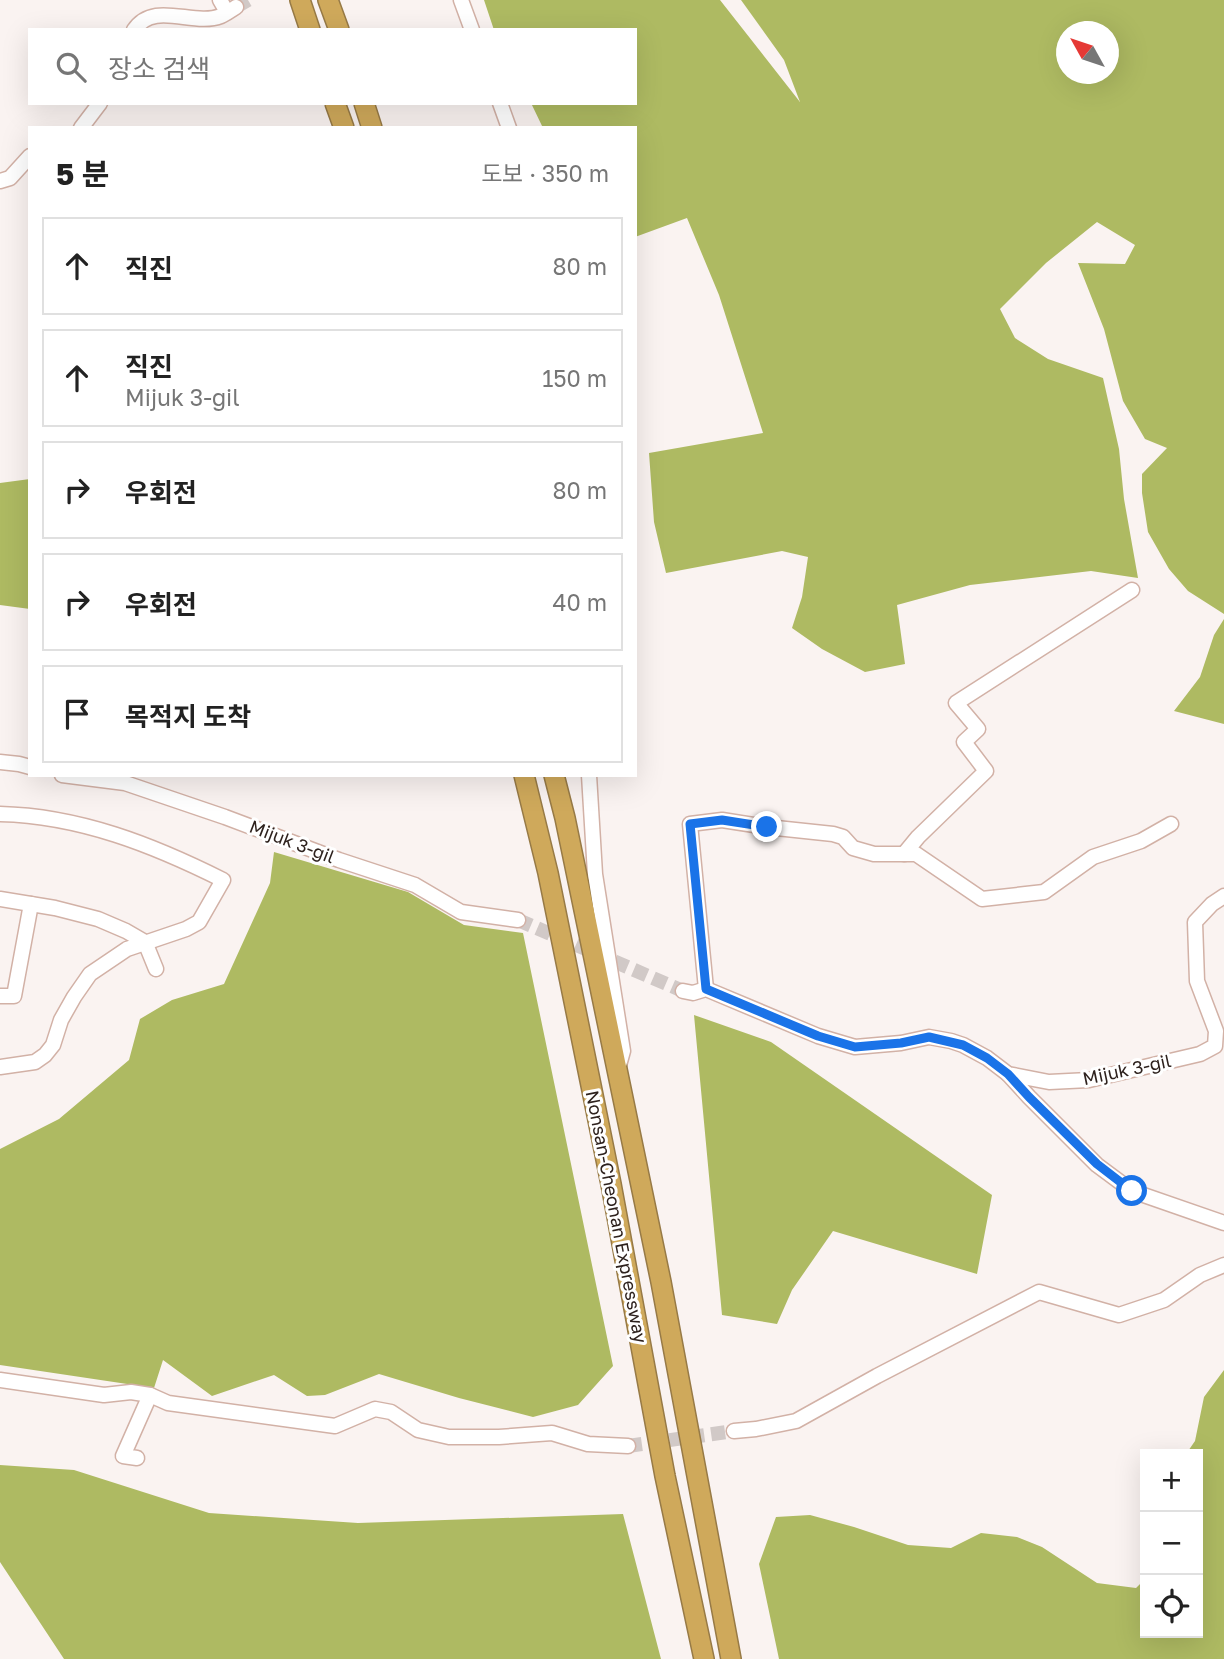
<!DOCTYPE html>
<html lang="ko">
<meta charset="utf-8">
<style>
body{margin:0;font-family:"Golos Text","Noto Sans KR",sans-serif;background:#f6f6f6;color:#222}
.controls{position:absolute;right:21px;bottom:21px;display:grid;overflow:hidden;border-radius:0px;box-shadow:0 7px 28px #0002}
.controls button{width:63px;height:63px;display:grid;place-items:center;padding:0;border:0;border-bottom:2px solid #e0e0e0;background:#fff;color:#222;font:35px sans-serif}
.compass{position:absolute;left:1056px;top:21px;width:63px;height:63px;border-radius:50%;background:#fff;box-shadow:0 7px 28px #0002;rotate:310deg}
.stop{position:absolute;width:21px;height:21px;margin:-16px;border:5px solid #1a73e8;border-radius:50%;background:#fff}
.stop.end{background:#1a73e8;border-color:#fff;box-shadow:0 2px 7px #0008}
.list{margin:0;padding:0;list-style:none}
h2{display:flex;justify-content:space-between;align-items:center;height:91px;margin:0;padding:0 28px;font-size:30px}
h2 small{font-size:23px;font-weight:400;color:#767676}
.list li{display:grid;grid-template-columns:46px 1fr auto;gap:21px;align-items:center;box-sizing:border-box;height:98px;margin:0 14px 14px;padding:0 14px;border:2px solid #e0e0e0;border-radius:0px}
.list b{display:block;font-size:26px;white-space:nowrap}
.list p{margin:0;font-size:23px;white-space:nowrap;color:#767676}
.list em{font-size:23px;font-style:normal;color:#767676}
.icon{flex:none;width:38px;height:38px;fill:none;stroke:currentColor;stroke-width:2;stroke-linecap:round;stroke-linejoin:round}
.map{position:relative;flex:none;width:1224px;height:1659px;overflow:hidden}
.search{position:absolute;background:#fff;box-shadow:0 7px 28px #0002;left:28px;top:28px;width:609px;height:77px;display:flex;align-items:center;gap:18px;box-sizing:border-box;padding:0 24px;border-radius:0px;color:#767676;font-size:26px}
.panel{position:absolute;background:#fff;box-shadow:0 7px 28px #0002;left:28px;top:126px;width:609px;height:651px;border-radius:0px}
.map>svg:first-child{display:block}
.forest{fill:#aeba62;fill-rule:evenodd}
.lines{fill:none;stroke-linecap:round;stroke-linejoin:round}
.minor-tunnel{stroke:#d1c9c7;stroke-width:14;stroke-dasharray:14 7;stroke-linecap:butt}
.minor-casing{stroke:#d2b1a6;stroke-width:17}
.highway-casing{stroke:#977a46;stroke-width:22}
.minor{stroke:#fff;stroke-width:14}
.highway{stroke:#cfa95b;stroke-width:19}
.route{stroke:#1a73e8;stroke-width:9}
.labels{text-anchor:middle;stroke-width:6;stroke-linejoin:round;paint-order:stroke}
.street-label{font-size:18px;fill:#2e221e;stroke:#fff}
</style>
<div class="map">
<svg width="1224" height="1659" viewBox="0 0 1224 1659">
<rect width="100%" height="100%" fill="#faf3f1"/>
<g class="forest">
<path d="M484 0H720L800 102 784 60 741 0H1224V614L1188 591 1169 569 1148 532 1142 493V474L1167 448 1145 439 1123 401 1104 329 1078 263 1125 264 1135 245 1097 222 1046 263 1000 309 1015 338 1048 359 1103 378 1119 449 1124 499 1138 578 1091 571 970 585 897 605 905 664 865 672 822 649 792 628 802 597 808 557 782 551 666 573 654 522 649 453 763 433 719 295 687 218 635 237V128H543L531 103H635V30H494ZM1066 32H1108V74H1066Z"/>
<path d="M30 479V609L0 605V483Z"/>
<path d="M1224 619V724L1174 711 1200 677 1214 635Z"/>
<path d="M274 852 408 892 464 925 523 933 613 1366 578 1405 533 1417 459 1398 379 1374 325 1395 307 1396 274 1375 212 1396 163 1360 154 1388 0 1365V1149L59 1119 129 1060 140 1019 172 1000 224 984 270 883Z"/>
<path d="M694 1015 771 1042 992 1195 977 1274 833 1231 792 1290 777 1324 722 1315Z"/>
<path d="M1224 1370V1659H779L759 1564 776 1517 810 1515 854 1527 908 1545 951 1548 981 1533 1017 1537 1042 1547 1097 1583 1136 1588 1145 1579V1633H1198V1454H1186L1195 1441 1204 1397Z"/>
<path d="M0 1465 74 1470 209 1513 358 1523 623 1514 661 1659H64L0 1562Z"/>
</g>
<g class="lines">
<g class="minor-tunnel">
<path d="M236 7 248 0"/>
<path d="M518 920 683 991"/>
<path d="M628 1446 734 1431"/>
</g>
<g class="minor-casing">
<g id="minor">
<path d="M220 0 227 12"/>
<path d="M461 0 472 30"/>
<path d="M134 30C154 0 193 27 221 16 226 14 231 10 236 7"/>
<path d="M500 103 509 128"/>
<path d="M81 128 100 103"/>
<path d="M0 181 10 178 30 156"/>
<path d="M0 762 19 764 30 767"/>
<path d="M62 775 125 783 225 817 339 860 415 885 461 912 518 920"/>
<path d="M589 775 595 874 623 1051 618 1069"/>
<path d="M0 814C80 816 153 845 223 880L199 922 186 929 127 949 90 974 74 997 61 1020 53 1045 45 1055 35 1062 0 1067"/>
<path d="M904 854 918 837 986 771 964 742 978 729 956 703 1132 590"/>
<path d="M0 899 55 908 98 919 126 931 145 942 156 969"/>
<path d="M706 989 690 824 722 820 767 827 833 834 843 837 853 848 874 854H916L982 899 1044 892 1093 857 1141 841 1171 824"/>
<path d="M683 991 693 993 706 989 818 1036 855 1047 901 1043 929 1037 951 1041 963 1045 987 1058 1008 1074 1049 1082 1089 1080 1200 1054 1215 1046 1216 1031 1197 981 1195 922 1212 904 1224 896"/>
<path d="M0 996H14L31 904"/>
<path d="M1008 1074 1029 1097 1097 1165 1132 1191 1224 1223"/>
<path d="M0 1380 104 1395 131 1392 150 1395 168 1403 335 1426 375 1409 391 1412 418 1430 449 1437H499L552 1433 588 1444 628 1446"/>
<path d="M734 1431 756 1429 796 1421 877 1376 1039 1292 1119 1315 1164 1300 1200 1275 1224 1265"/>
<path d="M137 1458 123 1456 150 1395"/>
</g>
</g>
<g class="highway-casing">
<g id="highway">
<path d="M300 0 310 30"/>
<path d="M328 0 339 30"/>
<path d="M335 103 344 128"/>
<path d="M364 103 372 128"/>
<path d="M524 775 548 873 611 1184 665 1476 704 1659"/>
<path d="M554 775 565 818 661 1282 731 1659"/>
</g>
</g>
<use href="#minor" class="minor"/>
<use href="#highway" class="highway"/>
</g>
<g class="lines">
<path class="route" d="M767 827 722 820 690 824 706 989 818 1036 855 1047 901 1043 929 1037 963 1045 987 1058 1008 1074 1029 1097 1097 1164 1132 1191"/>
</g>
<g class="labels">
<g class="street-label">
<text transform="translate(292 842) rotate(21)" y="6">Mijuk 3-gil</text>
<text transform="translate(1127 1070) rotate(-12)" y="6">Mijuk 3-gil</text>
<text transform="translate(616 1217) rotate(79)" y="6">Nonsan-Cheonan Expressway</text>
</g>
</g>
</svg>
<div class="controls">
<button>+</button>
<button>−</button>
<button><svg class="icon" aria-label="locate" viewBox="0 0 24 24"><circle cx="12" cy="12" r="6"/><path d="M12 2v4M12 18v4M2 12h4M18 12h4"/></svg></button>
</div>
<svg class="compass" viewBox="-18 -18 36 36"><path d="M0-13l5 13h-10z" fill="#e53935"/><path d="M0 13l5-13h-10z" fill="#767676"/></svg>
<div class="stop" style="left:1132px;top:1191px"></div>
<div class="stop end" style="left:767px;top:827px"></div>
<div class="search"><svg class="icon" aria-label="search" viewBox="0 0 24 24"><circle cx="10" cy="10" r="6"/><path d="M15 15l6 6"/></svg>장소 검색</div>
<section class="panel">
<h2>5 분<small>도보 · 350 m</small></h2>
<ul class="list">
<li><svg class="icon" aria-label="ahead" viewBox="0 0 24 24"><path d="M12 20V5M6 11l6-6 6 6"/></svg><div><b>직진</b></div><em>80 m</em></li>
<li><svg class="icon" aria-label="ahead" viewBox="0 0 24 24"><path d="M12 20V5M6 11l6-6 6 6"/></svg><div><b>직진</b><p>Mijuk 3-gil</p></div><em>150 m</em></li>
<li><svg class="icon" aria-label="right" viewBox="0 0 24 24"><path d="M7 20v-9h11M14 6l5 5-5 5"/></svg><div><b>우회전</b></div><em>80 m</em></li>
<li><svg class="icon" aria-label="right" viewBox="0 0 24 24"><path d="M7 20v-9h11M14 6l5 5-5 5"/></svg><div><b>우회전</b></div><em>40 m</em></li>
<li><svg class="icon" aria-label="arrive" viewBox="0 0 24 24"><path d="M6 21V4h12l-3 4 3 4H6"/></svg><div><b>목적지 도착</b></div></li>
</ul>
</section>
</div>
